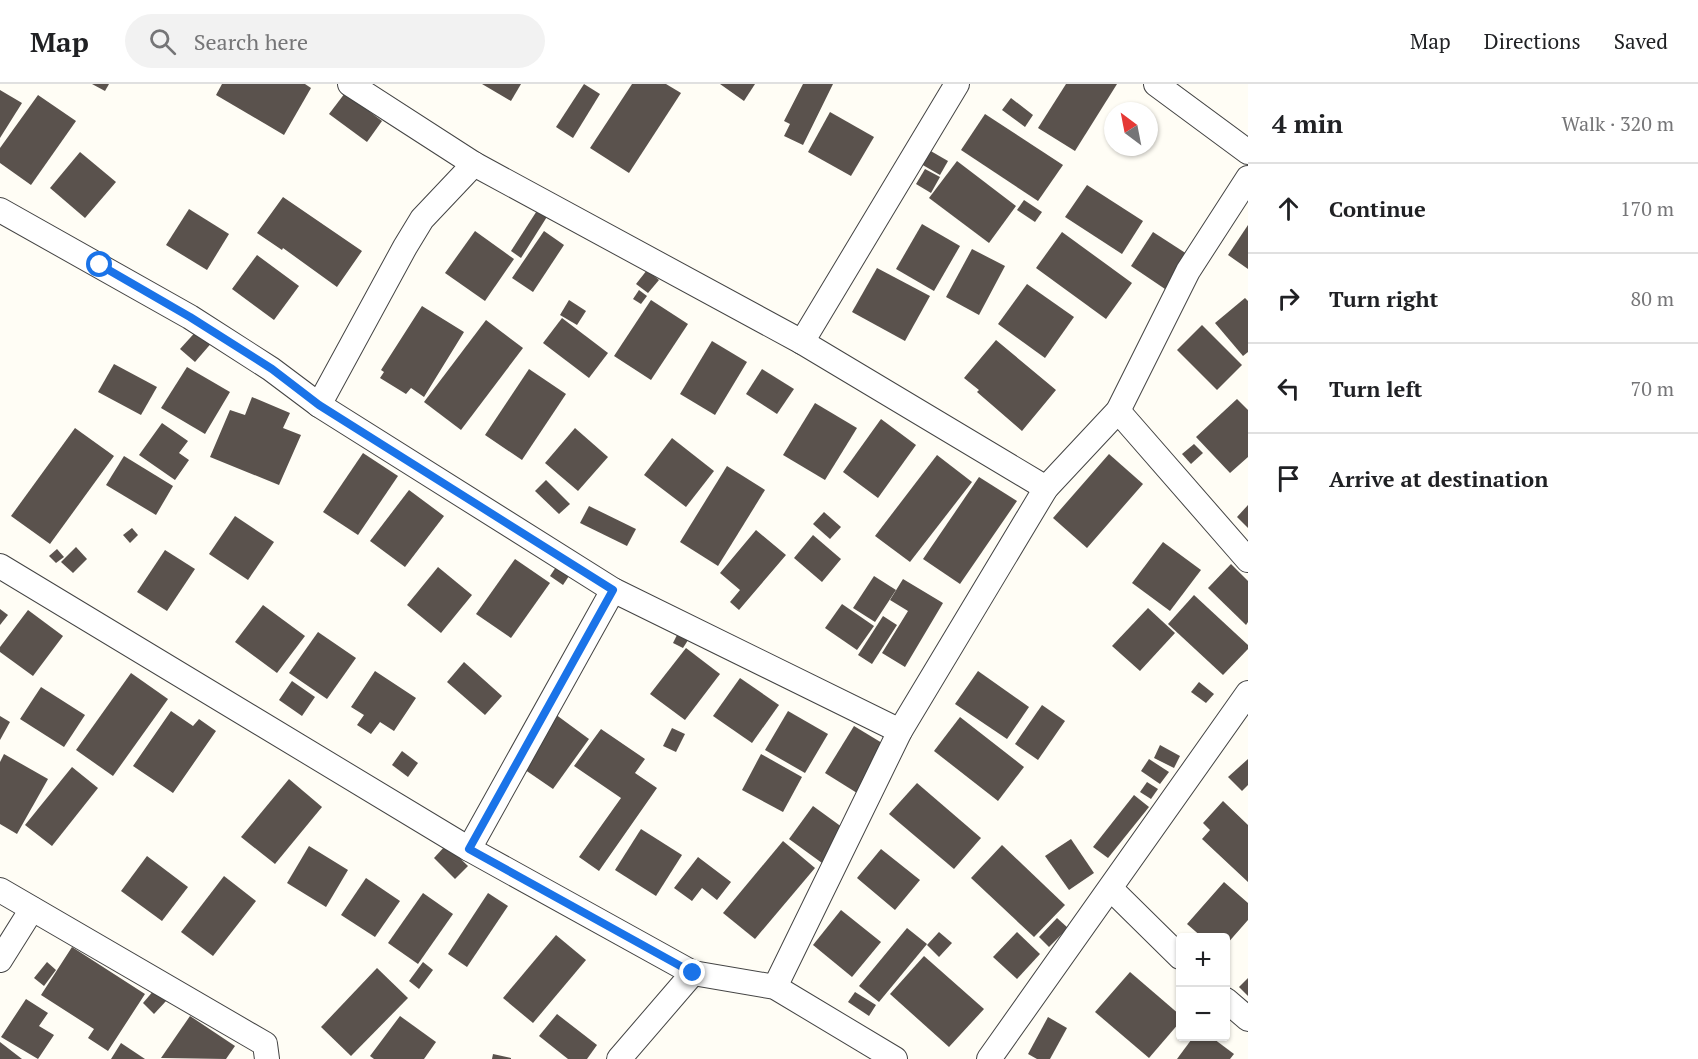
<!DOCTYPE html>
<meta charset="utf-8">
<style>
body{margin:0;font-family:"PT Serif",serif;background:#f2f2f2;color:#202124}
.controls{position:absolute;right:18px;bottom:18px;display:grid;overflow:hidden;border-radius:6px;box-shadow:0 2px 4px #0004}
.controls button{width:54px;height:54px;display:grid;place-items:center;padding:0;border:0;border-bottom:2px solid #e0e0e0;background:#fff;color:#202124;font:30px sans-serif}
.compass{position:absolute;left:1104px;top:18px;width:54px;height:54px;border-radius:50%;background:#fff;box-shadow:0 2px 4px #0004;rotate:328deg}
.stop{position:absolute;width:18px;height:18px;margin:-14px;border:4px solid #1a73e8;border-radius:50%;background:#fff}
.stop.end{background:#1a73e8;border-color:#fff;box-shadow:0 2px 6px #0008}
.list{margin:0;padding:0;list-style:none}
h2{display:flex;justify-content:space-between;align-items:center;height:78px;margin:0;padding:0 24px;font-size:26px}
h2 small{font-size:20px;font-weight:400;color:#757577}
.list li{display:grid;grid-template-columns:39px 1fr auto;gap:18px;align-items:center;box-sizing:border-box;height:90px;padding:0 24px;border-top:2px solid #e0e0e0}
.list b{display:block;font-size:22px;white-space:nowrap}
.list em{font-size:20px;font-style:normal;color:#757577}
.icon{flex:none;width:33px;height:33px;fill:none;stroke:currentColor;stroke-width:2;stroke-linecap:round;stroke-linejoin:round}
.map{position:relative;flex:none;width:1248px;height:975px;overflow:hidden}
header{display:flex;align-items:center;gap:36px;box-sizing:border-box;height:84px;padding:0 30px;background:#fff;border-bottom:2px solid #e0e0e0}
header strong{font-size:28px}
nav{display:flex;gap:33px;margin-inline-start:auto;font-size:21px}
.search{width:420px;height:54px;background:#f2f2f2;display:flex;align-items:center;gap:15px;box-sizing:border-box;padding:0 21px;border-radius:33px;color:#757577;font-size:22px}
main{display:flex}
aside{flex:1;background:#fff}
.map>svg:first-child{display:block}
.building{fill:#5a524d}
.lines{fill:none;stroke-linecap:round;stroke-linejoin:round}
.minor-casing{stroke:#444;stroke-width:26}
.minor{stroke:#fff;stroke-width:24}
.route{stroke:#1a73e8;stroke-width:8}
</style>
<header>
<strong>Map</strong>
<div class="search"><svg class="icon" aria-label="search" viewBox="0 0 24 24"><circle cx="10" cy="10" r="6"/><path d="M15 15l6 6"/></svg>Search here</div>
<nav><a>Map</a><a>Directions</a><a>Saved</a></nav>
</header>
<main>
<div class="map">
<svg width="1248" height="975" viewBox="0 0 1248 975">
<rect width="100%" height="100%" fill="#fffdf5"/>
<g class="building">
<path d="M92 0H109L105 7Z"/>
<path d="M222 0H305L311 4 284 51 216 11Z"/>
<path d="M482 0H521L511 17Z"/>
<path d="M584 0 600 10 573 54 556 43Z"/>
<path d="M632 0H666L681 9 629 89 590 64Z"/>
<path d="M720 0H755L744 17Z"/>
<path d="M803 0H833L803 61 784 52 790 40 784 37Z"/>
<path d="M1066 0H1117L1075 67 1038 44Z"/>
<path d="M0 6 22 19 0 54Z"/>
<path d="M345 9 382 37 367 58 329 30Z"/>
<path d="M38 11 76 37 31 101 0 79V64Z"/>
<path d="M1011 14 1033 31 1025 43 1002 26Z"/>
<path d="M830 28 874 53 851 92 808 68Z"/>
<path d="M985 30 1063 81 1038 117 961 66Z"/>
<path d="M929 66 948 77 940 91 921 80Z"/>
<path d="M80 68 116 98 85 134 50 104Z"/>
<path d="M957 77 1016 122 989 159 929 114Z"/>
<path d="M925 85 940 93 931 109 916 100Z"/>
<path d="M1087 101 1143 137 1122 170 1065 133Z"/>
<path d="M283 113 362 167 337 203 283 164 282 166 257 149Z"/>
<path d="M1024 116 1042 128 1035 138 1017 126Z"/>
<path d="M540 122 550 128 521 174 511 167Z"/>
<path d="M189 125 229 150 207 186 166 161Z"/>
<path d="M922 140 960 162 934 207 896 185Z"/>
<path d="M1248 141V185L1228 171Z"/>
<path d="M475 147 514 175 485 217 445 189Z"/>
<path d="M544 147 564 161 533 208 512 194Z"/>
<path d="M1062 148 1132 199 1106 235 1036 184Z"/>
<path d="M1153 148 1187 170 1165 205 1131 182Z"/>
<path d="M972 165 1005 182 979 231 946 213Z"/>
<path d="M257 171 299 202 274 236 232 205Z"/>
<path d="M877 184 930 212 905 257 852 228Z"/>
<path d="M647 186 659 196 648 209 636 200Z"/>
<path d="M1027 200 1074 233 1045 274 998 240Z"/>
<path d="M639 206 647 212 641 220 633 215Z"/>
<path d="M1245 214 1248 217V268L1243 272 1215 239Z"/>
<path d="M569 216 586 227 577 241 560 231Z"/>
<path d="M651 216 688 240 651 296 614 272Z"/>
<path d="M422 222 464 248 424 313 411 304 406 310 380 294 384 288 381 286Z"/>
<path d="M562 234 608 269 589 294 543 259Z"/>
<path d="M486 236 523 264 461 346 424 318Z"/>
<path d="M1202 241 1242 281 1217 306 1177 266Z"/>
<path d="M199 244 214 256 195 278 180 265Z"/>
<path d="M996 256 1056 306 1022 347 977 308 979 306 964 294Z"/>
<path d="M712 257 747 278 715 331 680 310Z"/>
<path d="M114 280 157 303 141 331 98 308Z"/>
<path d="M187 283 230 308 205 350 161 324Z"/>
<path d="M529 285 566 310 522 376 485 351Z"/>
<path d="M762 285 794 305 777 330 746 310Z"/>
<path d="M252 313 290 329 283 344 301 351 279 401 210 373 230 326 245 331Z"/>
<path d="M1237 315 1248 326V373L1230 389 1196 353Z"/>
<path d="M815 319 857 344 825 396 783 371Z"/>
<path d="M881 335 916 361 878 414 843 388Z"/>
<path d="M162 339 188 357 179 369 189 376 175 396 139 371Z"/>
<path d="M75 344 114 372 50 460 11 432Z"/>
<path d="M575 344 608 373 578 407 545 379Z"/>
<path d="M672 354 714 387 686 423 644 391Z"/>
<path d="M1194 360 1203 369 1191 380 1182 370Z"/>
<path d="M363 369 398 392 358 451 323 428Z"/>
<path d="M1109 370 1143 400 1087 464 1053 434Z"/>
<path d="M937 371 972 398 910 478 875 452Z"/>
<path d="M124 372 173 402 156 431 106 401Z"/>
<path d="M727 382 765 406 718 482 680 458Z"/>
<path d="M979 393 1017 417 960 500 923 475Z"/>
<path d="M546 396 570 420 559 430 535 407Z"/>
<path d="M409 406 444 432 405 483 370 457Z"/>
<path d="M1248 421V444L1237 433Z"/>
<path d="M589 422 636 445 627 462 580 439Z"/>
<path d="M824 428 841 443 830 455 813 440Z"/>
<path d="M235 432 274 458 248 496 209 470Z"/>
<path d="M132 444 138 451 130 459 123 451Z"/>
<path d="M756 446 786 471 739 526 730 518 740 506 720 489Z"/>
<path d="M813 451 841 475 822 498 794 474Z"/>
<path d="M1163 458 1201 486 1170 527 1132 499Z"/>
<path d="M76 463 87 475 73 489 61 478Z"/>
<path d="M57 465 64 473 56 479 49 472Z"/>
<path d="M165 466 195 485 167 527 137 508Z"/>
<path d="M515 475 550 499 511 554 476 530Z"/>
<path d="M1231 480 1248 497V538L1246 541 1208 504Z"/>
<path d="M438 483 472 511 441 549 407 521Z"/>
<path d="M556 483 569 492 563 501 550 492Z"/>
<path d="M874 492 896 506 875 538 853 524Z"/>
<path d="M903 495 943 519 905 583 882 569 908 527 890 516Z"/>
<path d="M1194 511 1248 561V565L1223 591 1168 540Z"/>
<path d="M842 520 874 542 857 566 825 544Z"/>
<path d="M263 521 305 552 277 589 235 558Z"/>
<path d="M1148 524 1175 549 1140 587 1112 562Z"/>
<path d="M0 525 8 531 0 541Z"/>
<path d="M28 526 63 552 33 592 0 568V563Z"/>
<path d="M883 532 897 541 872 580 858 571Z"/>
<path d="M679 547 690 553 683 564 673 559Z"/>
<path d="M318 548 356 574 327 615 289 589Z"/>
<path d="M686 564 720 590 685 636 650 610Z"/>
<path d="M464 578 502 612 485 631 447 598Z"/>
<path d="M375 587 416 614 394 647 380 638 371 650 357 641 364 631 351 623Z"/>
<path d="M978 587 1029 623 1007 655 955 620Z"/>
<path d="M131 589 168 615 113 692 76 666Z"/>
<path d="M740 594 779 621 752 659 713 632Z"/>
<path d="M292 597 315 613 302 632 279 616Z"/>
<path d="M1199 598 1214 610 1206 619 1191 608Z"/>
<path d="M41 603 85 631 64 663 20 635Z"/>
<path d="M1042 621 1065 637 1038 676 1015 660Z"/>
<path d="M171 627 193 642 199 635 216 647 173 709 133 682Z"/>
<path d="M788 627 828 650 805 689 765 666Z"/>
<path d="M555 630 589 655 553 705 518 681Z"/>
<path d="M0 632 10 638 0 656Z"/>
<path d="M960 633 1024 683 998 717 934 667Z"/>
<path d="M854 642 887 662 857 709 825 689Z"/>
<path d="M672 644 685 650 676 668 663 662Z"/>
<path d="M601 645 645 675 635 689 657 704 599 787 579 773 621 714 574 682Z"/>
<path d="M1160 661 1180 672 1174 684 1154 674Z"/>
<path d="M402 667 418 679 408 693 392 681Z"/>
<path d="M4 670 48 695 17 750 0 740V678Z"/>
<path d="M761 670 802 693 783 728 742 706Z"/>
<path d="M1149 675 1169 688 1160 700 1141 687Z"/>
<path d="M1248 675V701L1242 707 1228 693Z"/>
<path d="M72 683 98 704 52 762 25 741Z"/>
<path d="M289 695 322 723 275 780 241 753Z"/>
<path d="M1147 698 1158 705 1151 715 1140 708Z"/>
<path d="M917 699 981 754 954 785 889 730Z"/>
<path d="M1134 711 1149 723 1108 774 1093 763Z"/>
<path d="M1223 717 1248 741V798L1202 755 1210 746 1203 739Z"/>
<path d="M813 722 846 746 822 779 789 755Z"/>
<path d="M641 745 682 771 656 812 615 786Z"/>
<path d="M1071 755 1094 789 1069 806 1045 772Z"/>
<path d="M783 757 815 784 755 855 723 829Z"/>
<path d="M446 761 468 782 455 795 434 774Z"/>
<path d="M1002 761 1065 821 1034 853 971 794Z"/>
<path d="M309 762 348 786 326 823 287 799Z"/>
<path d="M881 765 920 796 895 826 857 794Z"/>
<path d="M147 772 188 803 162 837 121 807Z"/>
<path d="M698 773 731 798 717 816 702 804 692 817 674 804Z"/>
<path d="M224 792 256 817 213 872 181 848Z"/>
<path d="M366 794 400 817 375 853 341 831Z"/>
<path d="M1224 798 1248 819V836L1226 861V854H1203L1187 840Z"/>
<path d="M423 809 453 830 418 880 388 859Z"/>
<path d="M488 809 508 822 467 883 448 870Z"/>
<path d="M841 826 881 858 852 893 813 861Z"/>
<path d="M1057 834 1068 844 1049 863 1039 853Z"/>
<path d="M907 844 927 860 879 918 859 902Z"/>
<path d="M939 848 952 859 939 873 927 861Z"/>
<path d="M1017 848 1040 870 1017 895 993 873Z"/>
<path d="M556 851 586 876 533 939 503 914Z"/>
<path d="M72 863 145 910 108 967 88 954 94 945 41 911Z"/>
<path d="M924 872 984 925 949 963 890 910Z"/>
<path d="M47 878 56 886 44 902 34 894Z"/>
<path d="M423 878 433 886 419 905 409 897Z"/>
<path d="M377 884 408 914 351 972 321 943Z"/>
<path d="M1130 888 1180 931V938L1149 974 1095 928Z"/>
<path d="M1248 894V912L1239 903Z"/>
<path d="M155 905 167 916 154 930 143 919Z"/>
<path d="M855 908 876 921 869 932 848 918Z"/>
<path d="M26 915 48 929 39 942 54 951 38 975 1 953Z"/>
<path d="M557 930 597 961 587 975H568L539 952Z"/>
<path d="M190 932 235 962 226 975 161 974Z"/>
<path d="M400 932 436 958 424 975H374L370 972Z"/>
<path d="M1048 933 1067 944 1050 975H1037L1028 970Z"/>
<path d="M1194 952H1210L1234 970 1230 975H1177Z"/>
<path d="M0 958 22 975H0Z"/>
<path d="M121 959 145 975H111Z"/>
<path d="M493 970 511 974V975H492Z"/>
</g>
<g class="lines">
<g class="minor-casing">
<g id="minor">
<path d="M350 0 474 80 802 258 1046 404"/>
<path d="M1156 0 1248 68"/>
<path d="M0 126 190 233 271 285 319 321 613 506 900 647"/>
<path d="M802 258 957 0"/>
<path d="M319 321 405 163 422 135 474 80"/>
<path d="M1118 327 1248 476"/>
<path d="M0 482 469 765 693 889 775 903 895 975"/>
<path d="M469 765 613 506"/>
<path d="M1111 805 1180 873"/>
<path d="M0 806 265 960 267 975"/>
<path d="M0 876 32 825"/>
<path d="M775 903 900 647 1046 404 1118 327 1188 187 1248 94"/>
<path d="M1226 916 1248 935"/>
<path d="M619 975 693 889"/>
<path d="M989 975 1248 609"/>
</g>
</g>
<use href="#minor" class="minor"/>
</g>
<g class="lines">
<path class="route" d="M100 181 190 233 272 285 319 321 613 506 469 765 693 889"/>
</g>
</svg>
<div class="controls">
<button>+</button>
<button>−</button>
</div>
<svg class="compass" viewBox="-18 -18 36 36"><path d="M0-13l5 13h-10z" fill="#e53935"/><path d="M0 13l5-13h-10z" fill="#757577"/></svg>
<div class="stop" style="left:100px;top:181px"></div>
<div class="stop end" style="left:693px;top:889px"></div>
</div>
<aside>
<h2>4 min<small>Walk · 320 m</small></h2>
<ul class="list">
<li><svg class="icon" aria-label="ahead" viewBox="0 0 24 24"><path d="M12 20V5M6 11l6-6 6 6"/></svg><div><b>Continue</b></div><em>170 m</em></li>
<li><svg class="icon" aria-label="right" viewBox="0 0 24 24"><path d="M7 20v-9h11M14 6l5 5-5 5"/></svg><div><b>Turn right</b></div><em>80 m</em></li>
<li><svg class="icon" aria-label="left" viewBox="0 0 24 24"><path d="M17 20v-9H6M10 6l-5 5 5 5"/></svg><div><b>Turn left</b></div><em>70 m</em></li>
<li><svg class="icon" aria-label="arrive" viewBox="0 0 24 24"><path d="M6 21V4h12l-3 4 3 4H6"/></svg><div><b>Arrive at destination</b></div></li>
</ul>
</aside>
</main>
